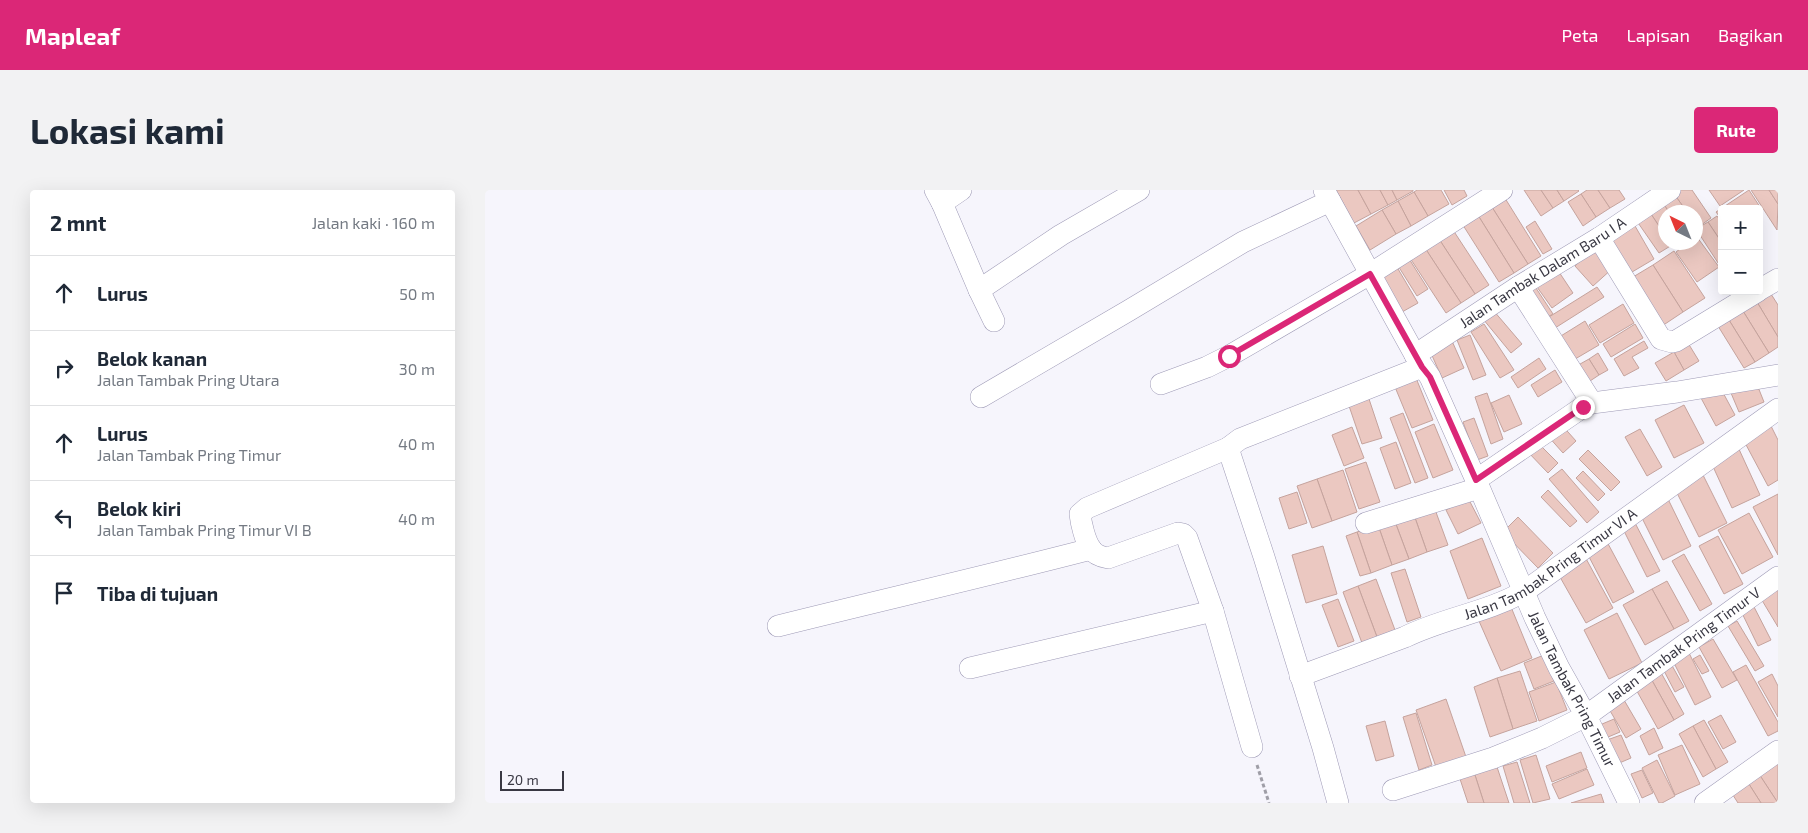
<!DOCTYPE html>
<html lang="id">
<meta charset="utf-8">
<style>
body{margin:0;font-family:"Exo 2",sans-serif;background:#f2f2f3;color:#1f2937}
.controls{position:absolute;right:15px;top:15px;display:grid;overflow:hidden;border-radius:5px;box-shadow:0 5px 20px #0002}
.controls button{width:45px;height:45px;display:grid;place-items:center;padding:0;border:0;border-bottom:1px solid #e0e1e3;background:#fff;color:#1f2937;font:25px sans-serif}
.compass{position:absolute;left:1173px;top:15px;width:45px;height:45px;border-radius:50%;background:#fff;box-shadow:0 5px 20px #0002;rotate:317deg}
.scale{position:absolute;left:15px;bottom:12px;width:64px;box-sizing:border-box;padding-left:5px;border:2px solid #393843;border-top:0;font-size:14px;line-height:18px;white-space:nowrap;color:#393843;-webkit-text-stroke:4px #f6f5fc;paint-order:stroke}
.stop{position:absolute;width:15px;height:15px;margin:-11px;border:4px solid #db2777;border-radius:50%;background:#fff}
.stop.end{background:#db2777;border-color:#fff;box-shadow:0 1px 5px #0008}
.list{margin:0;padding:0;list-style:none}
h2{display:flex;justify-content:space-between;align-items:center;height:65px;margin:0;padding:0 20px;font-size:21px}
h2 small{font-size:16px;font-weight:400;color:#747a83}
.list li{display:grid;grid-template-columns:32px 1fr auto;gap:15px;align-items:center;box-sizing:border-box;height:75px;padding:0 20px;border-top:1px solid #e0e1e3}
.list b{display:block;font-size:19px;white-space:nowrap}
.list p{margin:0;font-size:16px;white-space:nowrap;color:#747a83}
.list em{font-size:16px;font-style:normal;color:#747a83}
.icon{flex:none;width:28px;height:28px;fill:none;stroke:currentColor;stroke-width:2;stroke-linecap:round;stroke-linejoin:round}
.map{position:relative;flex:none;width:1293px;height:613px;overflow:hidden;border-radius:5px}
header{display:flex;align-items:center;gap:30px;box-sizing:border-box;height:70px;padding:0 25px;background:#db2777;color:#fff}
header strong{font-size:24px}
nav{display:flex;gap:28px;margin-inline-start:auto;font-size:18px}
.intro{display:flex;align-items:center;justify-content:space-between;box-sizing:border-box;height:120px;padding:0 30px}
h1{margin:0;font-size:35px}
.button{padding:12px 22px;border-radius:5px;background:#db2777;color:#fff;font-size:18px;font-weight:700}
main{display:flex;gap:30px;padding:0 30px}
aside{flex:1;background:#fff;border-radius:5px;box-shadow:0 5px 20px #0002}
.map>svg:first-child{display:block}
.building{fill:#ebc8c1;stroke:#c5a39d}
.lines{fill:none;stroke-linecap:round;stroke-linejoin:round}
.minor-casing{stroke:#9e9ab6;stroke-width:22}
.path{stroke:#9f9ea7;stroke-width:3;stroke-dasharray:4 2.5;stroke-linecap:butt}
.minor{stroke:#fff;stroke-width:21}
.route{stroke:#db2777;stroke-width:6}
.labels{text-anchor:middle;stroke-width:4;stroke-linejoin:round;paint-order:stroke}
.street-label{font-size:15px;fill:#393843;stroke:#f6f5fc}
</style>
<header>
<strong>Mapleaf</strong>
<nav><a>Peta</a><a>Lapisan</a><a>Bagikan</a></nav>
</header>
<div class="intro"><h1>Lokasi kami</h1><a class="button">Rute</a></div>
<main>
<aside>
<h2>2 mnt<small>Jalan kaki · 160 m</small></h2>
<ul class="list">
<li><svg class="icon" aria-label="ahead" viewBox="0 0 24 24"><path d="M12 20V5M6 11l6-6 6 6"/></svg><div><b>Lurus</b></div><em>50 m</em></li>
<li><svg class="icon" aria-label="right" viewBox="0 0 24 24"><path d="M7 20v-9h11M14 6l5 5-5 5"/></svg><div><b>Belok kanan</b><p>Jalan Tambak Pring Utara</p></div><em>30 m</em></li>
<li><svg class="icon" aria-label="ahead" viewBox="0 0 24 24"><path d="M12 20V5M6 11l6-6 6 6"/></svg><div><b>Lurus</b><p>Jalan Tambak Pring Timur</p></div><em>40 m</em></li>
<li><svg class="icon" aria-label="left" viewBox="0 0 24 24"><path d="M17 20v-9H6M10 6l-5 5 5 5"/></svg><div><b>Belok kiri</b><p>Jalan Tambak Pring Timur VI B</p></div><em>40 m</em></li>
<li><svg class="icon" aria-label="arrive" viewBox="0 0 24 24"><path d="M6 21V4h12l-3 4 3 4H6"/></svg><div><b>Tiba di tujuan</b></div></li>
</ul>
</aside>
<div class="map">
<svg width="1293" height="613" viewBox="0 0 1293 613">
<rect width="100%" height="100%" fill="#f6f5fc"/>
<g class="building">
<path d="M851 0H873L886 24 869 33Z"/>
<path d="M873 0H895L903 15 886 24Z"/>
<path d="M895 0H907L912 10 903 15Z"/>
<path d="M907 0H928V1L912 10Z"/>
<path d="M932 0H956L964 14 943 26 929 2Z"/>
<path d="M959 0H979L982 6 967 15Z"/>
<path d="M1039 0H1056L1068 18 1056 26Z"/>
<path d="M1056 0H1072L1079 11 1068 18Z"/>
<path d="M1072 0H1093L1094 1 1079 11Z"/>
<path d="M1102 0H1113L1125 18 1111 27 1096 4Z"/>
<path d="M1113 0H1134L1140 9 1125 18Z"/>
<path d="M1189 0H1207L1226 28 1212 38 1210 35V22H1202L1187 1Z"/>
<path d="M1224 0H1259L1235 16Z"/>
<path d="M1264 0 1275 17 1273 19H1237V30L1231 22Z"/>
<path d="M1266 0H1284L1293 14 1292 40Z"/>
<path d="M1284 0H1293V14Z"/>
<path d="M1187 1 1202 22H1184L1175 9Z"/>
<path d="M929 2 943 26 926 36 913 11Z"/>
<path d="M1096 4 1111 27 1098 36 1083 12Z"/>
<path d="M1018 5 1056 66 1043 74 1005 14Z"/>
<path d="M1175 9 1184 22H1180V45L1162 18Z"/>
<path d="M913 11 926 36 911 44 897 20Z"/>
<path d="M1005 14 1043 74 1029 83 991 22Z"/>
<path d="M1162 18 1180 45V52H1186L1187 55 1174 63 1149 27Z"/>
<path d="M897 20 911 44 885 60 871 36Z"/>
<path d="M991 22 1029 83 1014 92 976 32Z"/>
<path d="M1232 26 1237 33V53L1223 32Z"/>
<path d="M1146 29 1169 69 1142 85 1118 46Z"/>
<path d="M1050 31 1067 59 1058 64 1041 37Z"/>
<path d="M1223 32 1237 53V79L1211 39Z"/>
<path d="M968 40 1004 95 990 104 954 49Z"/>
<path d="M1212 47 1234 77 1212 92 1191 62 1204 52H1210V48Z"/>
<path d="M954 49 990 104 976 113 940 58Z"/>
<path d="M940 58 976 113 961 123 925 68Z"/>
<path d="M1109 58 1128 78 1108 96 1090 76Z"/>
<path d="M1189 61 1220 108 1198 122 1168 75Z"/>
<path d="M921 64 943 99 932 106 910 71Z"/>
<path d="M909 72 933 113 917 122 893 82Z"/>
<path d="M1168 75 1198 122 1174 138 1143 90Z"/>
<path d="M1074 82 1088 103 1067 118 1052 97Z"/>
<path d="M1049 95 1068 124 1057 130 1038 102Z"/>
<path d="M1112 97 1119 107 1070 138 1064 127Z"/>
<path d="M1286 104 1293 115V147L1272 112Z"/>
<path d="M1272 112 1293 147V157L1284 163 1258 121Z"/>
<path d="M1138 114 1149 133 1115 153 1104 135Z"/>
<path d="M1008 120 1037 154 1026 163 998 129Z"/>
<path d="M1258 121 1284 163 1270 172 1244 130Z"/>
<path d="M1244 130 1270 172 1259 178 1233 136Z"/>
<path d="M1100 131 1114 155 1085 172 1071 149Z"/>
<path d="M999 134 1029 180 1015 188 986 142Z"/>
<path d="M1150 134 1158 148 1126 167 1118 154Z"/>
<path d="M985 145 1001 185 988 190 972 150Z"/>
<path d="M967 151 979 178 957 188 945 161Z"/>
<path d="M1159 151 1163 158 1147 167 1154 178 1139 186 1129 169Z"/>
<path d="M1203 153 1214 171 1199 180 1189 162Z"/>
<path d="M1189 162 1199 180 1181 191 1170 173Z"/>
<path d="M1113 163 1123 180 1114 185 1104 169Z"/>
<path d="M1054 168 1061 179 1033 198 1026 187Z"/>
<path d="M1104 169 1114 185 1099 195 1088 178Z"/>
<path d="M1070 180 1077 192 1053 207 1046 195Z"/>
<path d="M931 188 948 230 927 238 910 197Z"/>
<path d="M1271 192 1279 212 1254 222 1246 203Z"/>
<path d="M1235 197 1250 225 1231 236 1216 208Z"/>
<path d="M882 203 897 248 877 254 862 210Z"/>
<path d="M1002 203 1018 249 1006 254 990 207Z"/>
<path d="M1024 205 1037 234 1019 242 1006 213Z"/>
<path d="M1199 215 1219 253 1189 268 1170 230Z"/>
<path d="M918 223 943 288 930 293 905 228Z"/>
<path d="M989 228 1003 266 992 270 978 232Z"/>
<path d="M1075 233 1091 251 1078 263 1062 245Z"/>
<path d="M949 234 968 280 948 288 930 242Z"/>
<path d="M1286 236 1293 250V290L1283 296 1259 251Z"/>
<path d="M867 237 879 268 859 276 847 245Z"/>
<path d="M1155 239 1177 277 1162 286 1140 247Z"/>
<path d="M911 252 926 293 910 299 895 258Z"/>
<path d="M1052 252 1073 273 1063 283 1042 261Z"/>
<path d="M1253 257 1275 305 1247 318 1225 270Z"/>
<path d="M1103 260 1135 292 1126 301 1094 269Z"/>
<path d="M881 272 895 312 874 319 860 279Z"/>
<path d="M1077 279 1114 322 1102 333 1064 289Z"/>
<path d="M858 280 872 322 847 331 832 289Z"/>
<path d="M1098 281 1120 304 1113 311 1091 288Z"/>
<path d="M1218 285 1242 333 1214 347 1190 299Z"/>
<path d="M832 289 847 331 827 338 812 296Z"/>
<path d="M1063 300 1092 331 1085 337 1056 307Z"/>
<path d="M812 302 822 333 804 339 794 308Z"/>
<path d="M1293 304V365L1268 317Z"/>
<path d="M983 308 996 333 973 344 961 320Z"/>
<path d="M1183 309 1206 356 1178 370 1155 324Z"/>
<path d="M948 314 963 355 942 362 928 322Z"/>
<path d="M928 322 942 362 924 369 909 329Z"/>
<path d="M1264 323 1288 367 1257 384 1233 340Z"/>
<path d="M1033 327 1068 363 1053 378 1018 342Z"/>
<path d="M909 329 924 369 907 375 893 335Z"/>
<path d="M1149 331 1175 381 1162 387 1137 337Z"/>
<path d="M893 335 907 375 886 383 872 342Z"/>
<path d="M872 342 886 383 875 386 861 346Z"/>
<path d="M1233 346 1258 394 1239 404 1214 356Z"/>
<path d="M997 348 1016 396 983 409 965 361Z"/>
<path d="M1121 350 1149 402 1128 413 1101 361Z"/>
<path d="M838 356 852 404 821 413 807 365Z"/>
<path d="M1199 364 1227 414 1215 421 1187 371Z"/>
<path d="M1099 365 1128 418 1101 433 1071 380Z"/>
<path d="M920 379 936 427 922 432 906 383Z"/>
<path d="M891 389 910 440 892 447 873 396Z"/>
<path d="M1182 391 1204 431 1189 439 1167 399Z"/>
<path d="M873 396 892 447 877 453 858 402Z"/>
<path d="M1167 399 1189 439 1160 455 1138 415Z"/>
<path d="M1293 399V437L1275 407Z"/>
<path d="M853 409 869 451 853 457 837 415Z"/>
<path d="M1267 413 1286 450 1273 456 1255 419Z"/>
<path d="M1026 417 1047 468 1016 481 994 431Z"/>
<path d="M1132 423 1157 473 1124 489 1099 440Z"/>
<path d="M1252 431 1279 476 1270 481 1243 436Z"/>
<path d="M1228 449 1252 490 1237 498 1214 457Z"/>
<path d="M1203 461 1226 507 1210 515 1187 469Z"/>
<path d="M1059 465 1069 491 1049 499 1039 473Z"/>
<path d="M1215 465 1224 481 1217 484 1208 469Z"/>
<path d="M1185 472 1199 497 1190 502 1177 477Z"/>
<path d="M1261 475 1293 532V541L1283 546 1248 482Z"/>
<path d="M1174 479 1199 524 1189 530 1164 485Z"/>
<path d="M1035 481 1052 531 1028 539 1012 488Z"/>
<path d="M1287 484 1293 496V527L1273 492Z"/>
<path d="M1164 485 1189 530 1173 539 1148 494Z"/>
<path d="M1012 488 1028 539 1005 547 989 497Z"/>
<path d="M1071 492 1082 520 1054 531 1044 502Z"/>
<path d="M961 509 981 567 951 577 931 520Z"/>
<path d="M1139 510 1156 539 1141 548 1124 519Z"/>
<path d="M931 523 947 575 934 580 918 527Z"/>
<path d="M1236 525 1251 552 1238 559 1223 532Z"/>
<path d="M1129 529 1135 542 1116 550 1110 537Z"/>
<path d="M1219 530 1243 572 1231 579 1208 536Z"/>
<path d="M900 531 909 566 891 571 881 536Z"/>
<path d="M1208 536 1231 579 1218 587 1194 544Z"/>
<path d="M1169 538 1178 558 1164 565 1155 546Z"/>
<path d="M1136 545 1146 568 1132 574 1122 550Z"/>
<path d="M1197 555 1215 594 1190 605 1173 565Z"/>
<path d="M1096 562 1102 578 1067 592 1061 576Z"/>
<path d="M1051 565 1065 609 1048 613 1035 570Z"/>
<path d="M1172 570 1190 606 1177 613H1174L1157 578Z"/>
<path d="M1293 571V613L1274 584Z"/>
<path d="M1032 572 1045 613H1029L1018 576Z"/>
<path d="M1011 574 1024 613H999L989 582Z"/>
<path d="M1102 579 1109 595 1074 609 1067 594Z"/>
<path d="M1157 580 1168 603 1157 608 1146 584Z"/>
<path d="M989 582 999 613H983L974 586Z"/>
<path d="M1274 584 1293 613H1276L1262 591Z"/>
<path d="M1262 591 1276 613H1253L1246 602Z"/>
<path d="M1116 604 1119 613H1086Z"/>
</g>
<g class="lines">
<g class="minor-casing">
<g id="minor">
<path d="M450 0 457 13 494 100 509 131"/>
<path id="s1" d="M839 0 930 165 945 187 991 290 1050 428 1074 478 1101 526 1144 613"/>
<path d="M457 13 476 0"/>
<path d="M1114 48 1176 149 1187 152 1191 151 1273 101"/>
<path d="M1033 97 1107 213"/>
<path d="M494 100 576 45 654 0"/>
<path d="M1274 100 1293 89"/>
<path id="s2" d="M930 165 1033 97 1114 48 1185 0"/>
<path d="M676 194 722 177 744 166 885 84 1017 0"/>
<path d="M496 207 643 121 758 52 845 11"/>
<path d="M743 258 602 318 595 324C596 333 600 351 606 359 610 365 617 367 623 368L693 343 698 344 702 348 728 421 767 557"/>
<path d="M991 290 1098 217 1107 213 1192 202 1293 185"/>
<path d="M881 333 994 298"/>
<path d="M293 436C397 410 502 386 606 359"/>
<path d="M485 478 728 421"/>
<path id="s3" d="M815 486 920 447C958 428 1001 423 1040 401L1293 219"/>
<path id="s4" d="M908 600 1008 568 1057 548 1101 526 1293 387"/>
<path d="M853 613 838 558 779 367 743 258 755 249 937 177"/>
<path d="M1220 613 1293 561"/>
</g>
</g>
<path class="path" d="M772 575 784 613"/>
<use href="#minor" class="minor"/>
</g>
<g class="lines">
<path class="route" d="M744 166 885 84 937 177 945 187 991 290 1098 217"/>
</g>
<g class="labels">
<g class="street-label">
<text dy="5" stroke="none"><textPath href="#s2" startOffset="152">Jalan Tambak Dalam Baru I A</textPath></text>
<text dy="5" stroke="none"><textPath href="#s3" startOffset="276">Jalan Tambak Pring Timur VI A</textPath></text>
<text dy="5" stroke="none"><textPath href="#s4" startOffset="328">Jalan Tambak Pring Timur V</textPath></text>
<text dy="5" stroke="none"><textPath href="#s1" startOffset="558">Jalan Tambak Pring Timur</textPath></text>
</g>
</g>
</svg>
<div class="controls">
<button>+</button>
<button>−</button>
</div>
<svg class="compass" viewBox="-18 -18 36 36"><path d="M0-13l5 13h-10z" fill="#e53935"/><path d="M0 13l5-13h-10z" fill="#747a83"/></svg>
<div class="scale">20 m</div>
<div class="stop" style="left:744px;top:166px"></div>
<div class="stop end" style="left:1098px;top:217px"></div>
</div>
</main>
